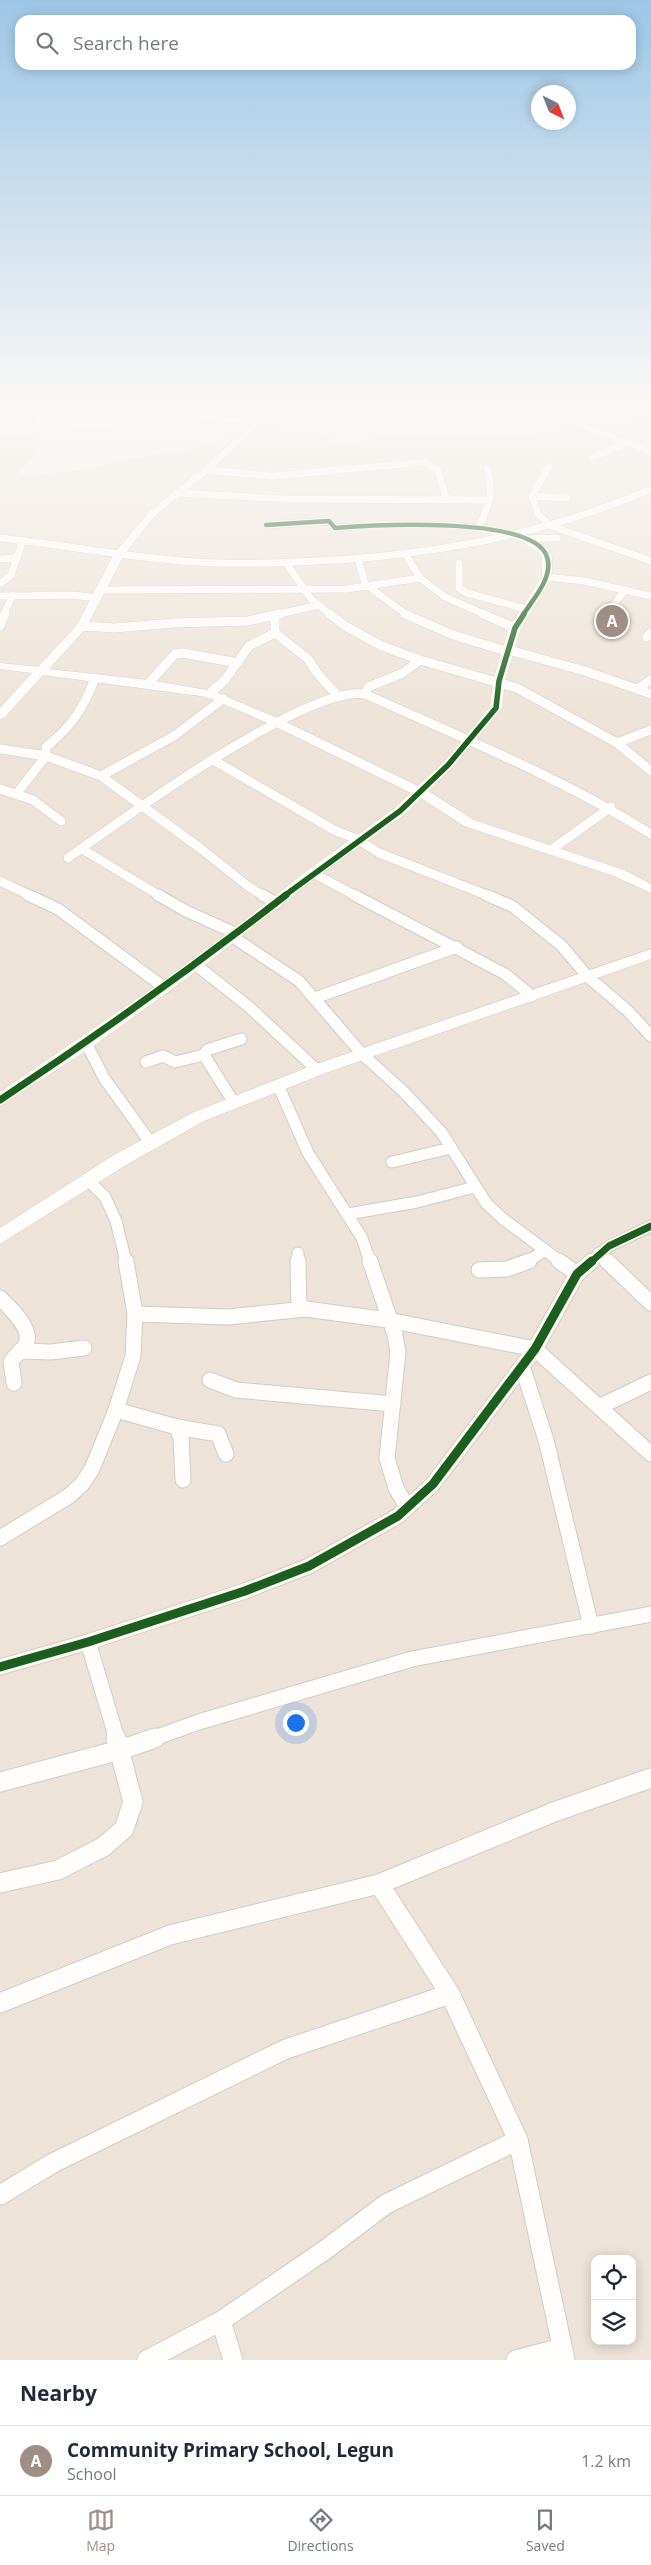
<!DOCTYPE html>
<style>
body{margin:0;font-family:"Open Sans",sans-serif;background:#f2f2f3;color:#1f2937}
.controls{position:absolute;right:15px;bottom:15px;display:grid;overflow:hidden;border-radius:10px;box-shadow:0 2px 12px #0003}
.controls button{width:45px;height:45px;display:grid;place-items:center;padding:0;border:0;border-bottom:1px solid #e0e1e3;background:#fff;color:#1f2937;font:25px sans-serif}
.compass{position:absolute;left:531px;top:85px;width:45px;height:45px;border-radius:50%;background:#fff;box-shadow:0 2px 12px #0003;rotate:138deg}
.you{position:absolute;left:295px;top:1722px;width:18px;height:18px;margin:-12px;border:4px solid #fff;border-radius:50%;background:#1a73e8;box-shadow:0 0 0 8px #1a73e833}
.badge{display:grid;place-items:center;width:32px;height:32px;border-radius:50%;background:#9e8e85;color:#fff;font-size:16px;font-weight:700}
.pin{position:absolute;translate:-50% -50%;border:2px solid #fff;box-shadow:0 1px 5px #0006}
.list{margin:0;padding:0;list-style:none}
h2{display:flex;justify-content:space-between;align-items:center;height:65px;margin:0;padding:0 20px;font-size:21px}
h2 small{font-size:16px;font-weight:400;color:#747a83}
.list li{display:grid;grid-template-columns:32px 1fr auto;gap:15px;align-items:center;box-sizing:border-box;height:70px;padding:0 20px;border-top:1px solid #e0e1e3}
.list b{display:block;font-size:19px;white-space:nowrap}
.list p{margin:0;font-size:16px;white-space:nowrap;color:#747a83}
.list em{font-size:16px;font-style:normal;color:#747a83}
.icon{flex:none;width:28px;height:28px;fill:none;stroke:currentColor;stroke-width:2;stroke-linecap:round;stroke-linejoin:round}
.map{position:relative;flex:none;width:651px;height:2360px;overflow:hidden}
.search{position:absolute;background:#fff;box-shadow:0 2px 12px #0003;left:15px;right:15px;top:15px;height:55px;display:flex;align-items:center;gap:12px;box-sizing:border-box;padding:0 18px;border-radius:15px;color:#747a83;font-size:19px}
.sheet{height:135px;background:#fff}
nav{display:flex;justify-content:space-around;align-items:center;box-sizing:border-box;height:70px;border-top:1px solid #e0e1e3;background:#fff;font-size:14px;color:#747a83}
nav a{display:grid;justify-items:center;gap:2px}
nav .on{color:#9e8e85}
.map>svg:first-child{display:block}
.residential{fill:#ede3d8;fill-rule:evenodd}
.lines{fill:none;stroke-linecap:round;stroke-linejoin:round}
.street-far4-casing{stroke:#d2ccc6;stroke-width:8}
.street-far3-casing{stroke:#d2ccc6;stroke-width:10}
.street-far2-casing{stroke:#d2ccc6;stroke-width:13}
.street-far1-casing{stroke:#d2ccc6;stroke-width:17}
.street-casing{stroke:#d2ccc6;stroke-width:21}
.secondary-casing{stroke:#d4cdc7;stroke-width:1}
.street-far4{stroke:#fefdfc;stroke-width:7}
.street-far3{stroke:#fefdfc;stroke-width:9}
.street-far2{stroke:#fefdfc;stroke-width:11}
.street-far1{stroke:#fefdfc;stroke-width:15}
.street{stroke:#fefdfc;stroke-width:19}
.secondary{fill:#fefdfc;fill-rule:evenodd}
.cycleway-far3-casing{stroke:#fcf5ec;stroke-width:6}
.cycleway-far2-casing{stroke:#fcf5ec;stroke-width:8}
.cycleway-far1-casing{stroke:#fcf5ec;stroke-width:10}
.cycleway-casing{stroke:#fcf5ec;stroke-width:12}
.cycleway-far3{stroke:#1b5e20;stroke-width:4.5}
.cycleway-far2{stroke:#1b5e20;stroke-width:5.5}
.cycleway-far1{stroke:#1b5e20;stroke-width:7}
.cycleway{stroke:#1b5e20;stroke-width:9}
</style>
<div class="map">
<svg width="651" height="2360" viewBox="0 0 651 2360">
<rect width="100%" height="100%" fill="#f5f0ea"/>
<path class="residential" d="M626 399H651V2360H0V436L36 437 43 446 14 478 90 469 121 460 202 447 257 429 317 432 339 446 391 435 519 437 560 430 591 421 635 420 619 401ZM595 2259H632V2341H595Z"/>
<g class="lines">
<g class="street-far4-casing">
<g id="street-far4">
<path d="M318 399 348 401 381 399"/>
<path d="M0 401 117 403 193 399"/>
<path d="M189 418 262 421"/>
<path d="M73 425 116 424"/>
<path d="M34 430 47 402"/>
<path d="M593 457 628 443"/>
<path d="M549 466 532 496 538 514 551 526 651 561"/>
<path d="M206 470 273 476 425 462 438 471 446 497"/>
<path d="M177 493 287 499 488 500"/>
<path d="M532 496 567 498"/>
<path d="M266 525 329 521 335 528H338"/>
<path d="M478 528C490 504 494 495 487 468"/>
<path d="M0 538C65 545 130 558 195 562 242 565 289 563 335 560 445 553 550 533 651 489"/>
<path d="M526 539 557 538"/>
<path d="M406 555 420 578 445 597 486 615"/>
<path d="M0 559 17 558"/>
<path d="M358 559 366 587"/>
<path d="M286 563 311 599 331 615"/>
<path d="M459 563V588L467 593 526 609"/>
<path d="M547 577 584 581 651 596"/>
<path d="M1 583 11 575 23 540"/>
<path d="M369 587 407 615"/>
<path d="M100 590 347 589 420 578"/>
<path d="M0 596 74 595 96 598"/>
<path d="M4 615 12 596"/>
<path d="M275 615 319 605"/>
<path d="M606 615 625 590"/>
</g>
</g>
<g class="street-far3-casing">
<g id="street-far3">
<path d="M330 614 345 626 382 646 420 660 517 688 617 743 651 771"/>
<path d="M405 614 453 635 509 652"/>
<path d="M483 614 515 628"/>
<path d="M275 616V633L308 659 317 673 338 696"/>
<path d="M602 621 607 614"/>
<path d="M0 626 5 614"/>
<path d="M82 626 114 628 174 623 248 621 280 614"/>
<path d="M647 637 651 633"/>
<path d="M509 650 585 671 651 694"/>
<path d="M148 684 175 654 183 653 238 663"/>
<path d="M637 689 651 680"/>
<path d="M209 694 225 680 249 646 275 633"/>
<path d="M365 694 368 687 403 673 420 660"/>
<path d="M617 743 651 730"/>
<path d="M0 749 46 756 101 776 200 848 249 887 264 896"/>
<path d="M215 761 334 830 359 840 379 853 489 896"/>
<path d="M101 776 174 736 223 699"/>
<path d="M0 789 33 800 61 821"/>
<path d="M18 792 46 756V747C71 727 84 708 95 678"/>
<path d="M82 849 160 896"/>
<path d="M551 850 611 807"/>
<path d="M68 858C120 821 308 684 365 694 462 738 560 777 651 834"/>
<path d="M313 873 356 896"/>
<path d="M0 881 31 896"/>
</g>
</g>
<g class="street-far2-casing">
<g id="street-far2">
<path d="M28 895 58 909 165 988"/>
<path d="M158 895 186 911 235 933"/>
<path d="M262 895 277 903"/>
<path d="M354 895 505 974 532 996"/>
<path d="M486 895 512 906 562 946 587 976 628 1011 651 1036"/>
<path d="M233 937 299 981 362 1054 403 1091 442 1133 486 1203 503 1219 561 1262"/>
<path d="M196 965 248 1006 317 1070"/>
<path d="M315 998 457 947"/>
<path d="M86 1043 104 1078 150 1142"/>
<path d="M204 1055 207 1050 241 1039"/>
<path d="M146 1062 163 1056 175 1062 204 1055 234 1103"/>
<path d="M278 1085 308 1153 362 1238 370 1262"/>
<path d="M392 1162 451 1148"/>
<path d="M88 1180 105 1197 116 1221 126 1262"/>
<path d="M348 1214 417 1202 475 1187"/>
<path d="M298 1253V1262"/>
<path d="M599 1253 608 1262"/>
<path d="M527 1262 545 1250"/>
<path d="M591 1262 609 1246 651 1226"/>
</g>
</g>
<g class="street-far1-casing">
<g id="street-far1">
<path d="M298 1261 299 1309"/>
<path d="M370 1261 395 1335 398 1352 387 1458 396 1488 407 1507"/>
<path d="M559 1261 577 1274"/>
<path d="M607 1261 651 1303"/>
<path d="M479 1270 507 1269 529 1261"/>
<path d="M0 1298C10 1308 35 1330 25 1346 21 1352 15 1355 11 1362L14 1383"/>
<path d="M135 1314 228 1317 306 1309 388 1320 535 1349 651 1454"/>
<path d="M20 1351 51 1352 84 1348"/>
<path d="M522 1366 546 1440 591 1626"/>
<path d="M210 1380 236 1390 393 1404"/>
<path d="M599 1407 651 1382"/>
<path d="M116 1410 177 1427 181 1438 183 1480"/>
<path d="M177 1427 218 1434 226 1454"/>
<path d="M0 1538 69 1496 82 1484 92 1469 116 1410 133 1356 135 1314 126 1261"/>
<path d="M88 1642 117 1739"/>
<path d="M0 1667 88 1642 245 1591 309 1566 398 1516 433 1484 535 1349 577 1274 592 1261"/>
<path d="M151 1739 202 1721 412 1659 651 1614"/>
</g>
</g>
<g class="street-casing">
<g id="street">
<path d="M0 1782 120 1750 155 1738"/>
<path d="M0 1883 58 1870 103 1847 124 1829 133 1802 116 1738"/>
<path d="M379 1884 450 1994 518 2140 565 2360"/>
<path d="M0 2003 170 1935 379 1884 554 1812 651 1778"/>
<path d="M0 2195 53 2163 286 2049 450 1994"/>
<path d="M221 2321 233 2360"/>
<path d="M147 2360 221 2321 325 2250 386 2204 518 2140"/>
<path d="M516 2360 562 2348"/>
</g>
</g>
<g class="secondary-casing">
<g id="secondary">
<path d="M279 399H288L209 472 155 516 124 555 86 628 49 669 148 680 213 691 280 719 418 786 444 762 490 707 493 681 509 628 542 577V557L538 552 516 538 454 528 380 527 338 531 333 528 338 525 380 521 454 522 523 533 546 548 552 557V577L521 628 505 681 502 708 452 768 428 791 474 820 624 870 651 884V893L614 876 464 826 421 798 405 814 318 876 201 968 92 1047 0 1106V1092L191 962 308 870 395 808 411 793 272 725 207 697 43 675 4 718 0 719V708L32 673 0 669V663L38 667 77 625 114 554 149 512 203 468Z"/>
<path d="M521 399H531L580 421 651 449V455L574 425Z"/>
<path d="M651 949V959L323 1074 204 1121 126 1165 0 1244V1228L114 1155 192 1113 311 1066Z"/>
</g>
</g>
<use href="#street-far4" class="street-far4"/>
<use href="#street-far3" class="street-far3"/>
<use href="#street-far2" class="street-far2"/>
<use href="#street-far1" class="street-far1"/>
<use href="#street" class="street"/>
<use href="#secondary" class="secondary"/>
<g class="cycleway-far3-casing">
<path id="cycleway-far3" d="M266 525 329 521 335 528C371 525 534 515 547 557 554 577 533 599 523 615"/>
</g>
<g class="cycleway-far2-casing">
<path id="cycleway-far2" d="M284 896 400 811 448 765 496 708 499 681 515 628 524 614"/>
</g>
<g class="cycleway-far1-casing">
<g id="cycleway-far1">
<path d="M0 1100C98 1035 193 967 286 895"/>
<path d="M591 1262 609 1246 651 1226"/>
</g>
</g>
<g class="cycleway-casing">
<path id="cycleway" d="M0 1667 88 1642 245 1591 309 1566 398 1516 433 1484 535 1349 577 1274 592 1261"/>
</g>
<use href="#cycleway-far3" class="cycleway-far3"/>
<use href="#cycleway-far2" class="cycleway-far2"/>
<use href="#cycleway-far1" class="cycleway-far1"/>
<use href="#cycleway" class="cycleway"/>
</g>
<linearGradient id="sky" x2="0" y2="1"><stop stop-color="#9dc6e6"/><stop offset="0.55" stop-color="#faf8f6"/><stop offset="1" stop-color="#faf8f6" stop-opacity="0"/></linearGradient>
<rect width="651" height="729" fill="url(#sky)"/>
</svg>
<div class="controls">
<button><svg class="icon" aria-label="locate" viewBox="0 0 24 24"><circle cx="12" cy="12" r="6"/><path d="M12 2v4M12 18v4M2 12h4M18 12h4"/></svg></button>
<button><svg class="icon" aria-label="layers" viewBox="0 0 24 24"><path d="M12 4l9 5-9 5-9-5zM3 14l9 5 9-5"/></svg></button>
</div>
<svg class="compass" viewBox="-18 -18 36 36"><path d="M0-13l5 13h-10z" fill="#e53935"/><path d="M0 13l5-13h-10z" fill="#747a83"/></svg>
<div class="you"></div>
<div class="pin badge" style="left:612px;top:621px">A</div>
<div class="search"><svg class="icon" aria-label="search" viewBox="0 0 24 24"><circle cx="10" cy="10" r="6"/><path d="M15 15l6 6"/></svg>Search here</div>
</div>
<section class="sheet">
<h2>Nearby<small></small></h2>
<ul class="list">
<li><span class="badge">A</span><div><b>Community Primary School, Legun</b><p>School</p></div><em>1.2 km</em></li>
</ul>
</section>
<nav>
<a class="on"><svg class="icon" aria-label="map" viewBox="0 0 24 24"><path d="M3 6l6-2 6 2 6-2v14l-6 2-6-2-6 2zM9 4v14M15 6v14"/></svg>Map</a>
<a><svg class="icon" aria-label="directions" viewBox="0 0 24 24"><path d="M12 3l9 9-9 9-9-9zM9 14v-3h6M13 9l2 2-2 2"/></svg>Directions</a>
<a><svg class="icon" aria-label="saved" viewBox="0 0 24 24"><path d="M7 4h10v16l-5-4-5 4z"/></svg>Saved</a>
</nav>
